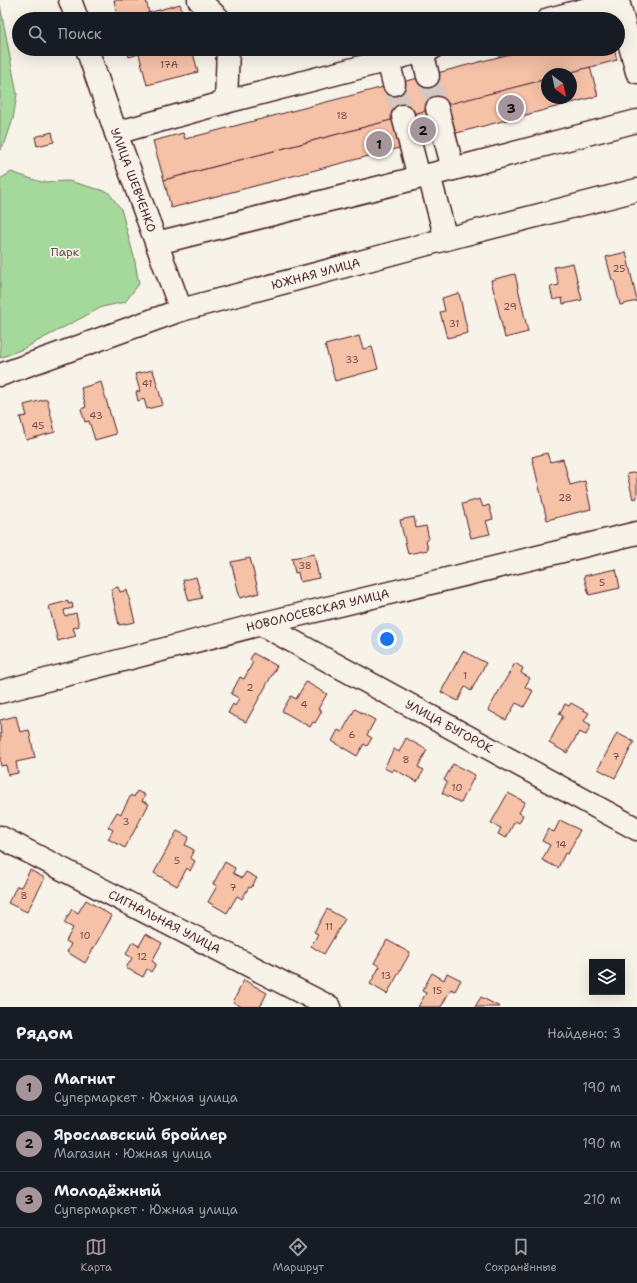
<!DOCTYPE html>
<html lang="ru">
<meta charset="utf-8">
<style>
body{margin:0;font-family:"Shantell Sans",sans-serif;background:#242831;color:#f1f3f6}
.controls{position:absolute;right:12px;bottom:12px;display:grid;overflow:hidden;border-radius:0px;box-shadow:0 4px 16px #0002}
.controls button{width:36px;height:36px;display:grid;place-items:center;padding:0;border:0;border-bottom:1px solid #363941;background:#171b24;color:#f1f3f6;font:20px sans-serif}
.compass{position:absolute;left:541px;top:68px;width:36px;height:36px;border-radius:50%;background:#171b24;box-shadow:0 4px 16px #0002;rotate:147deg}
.you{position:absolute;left:387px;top:639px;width:14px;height:14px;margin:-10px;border:3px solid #fff;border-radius:50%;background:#1a73e8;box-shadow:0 0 0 6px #1a73e833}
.badge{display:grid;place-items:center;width:26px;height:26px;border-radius:50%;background:#a6949b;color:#111;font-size:13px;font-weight:700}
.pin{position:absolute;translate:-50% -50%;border:2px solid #fff;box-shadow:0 1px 4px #0006}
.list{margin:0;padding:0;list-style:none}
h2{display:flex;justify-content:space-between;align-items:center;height:52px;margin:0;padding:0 16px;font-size:17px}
h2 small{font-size:13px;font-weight:400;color:#9ea1a6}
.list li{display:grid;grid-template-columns:26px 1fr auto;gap:12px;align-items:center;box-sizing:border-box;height:56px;padding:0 16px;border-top:1px solid #363941}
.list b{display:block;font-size:15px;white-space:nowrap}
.list p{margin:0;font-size:13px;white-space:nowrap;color:#9ea1a6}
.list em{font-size:13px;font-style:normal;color:#9ea1a6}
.icon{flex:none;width:22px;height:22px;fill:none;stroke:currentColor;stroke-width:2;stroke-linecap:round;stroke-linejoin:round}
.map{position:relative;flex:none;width:637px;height:1007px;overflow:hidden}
.search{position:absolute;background:#171b24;box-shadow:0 4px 16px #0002;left:12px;right:12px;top:12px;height:44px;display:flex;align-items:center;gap:10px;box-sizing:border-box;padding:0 14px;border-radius:22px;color:#9ea1a6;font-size:15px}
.sheet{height:220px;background:#171b24}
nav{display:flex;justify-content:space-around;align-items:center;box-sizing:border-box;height:56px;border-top:1px solid #363941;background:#171b24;font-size:11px;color:#9ea1a6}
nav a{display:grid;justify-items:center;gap:2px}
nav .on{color:#a6949b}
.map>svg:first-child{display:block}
.green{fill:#a5d99b;stroke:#787c63}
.building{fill:#f5c1a7;stroke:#4a1f2b}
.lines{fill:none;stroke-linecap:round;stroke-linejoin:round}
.minor-tunnel{stroke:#d4c9c2;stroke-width:22;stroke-dasharray:22 11;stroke-linecap:butt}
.minor-casing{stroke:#4a1f2b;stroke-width:25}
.minor{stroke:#f7f3e8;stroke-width:22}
.labels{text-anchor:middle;stroke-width:3.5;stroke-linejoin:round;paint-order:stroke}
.number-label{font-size:10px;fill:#75484a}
.street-label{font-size:12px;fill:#4a1f2b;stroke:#f7f3e8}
.park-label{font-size:12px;fill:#614e47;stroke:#f7f3e8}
</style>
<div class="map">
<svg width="637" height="1007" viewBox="0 0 637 1007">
<rect width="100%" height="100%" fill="#f7f3e8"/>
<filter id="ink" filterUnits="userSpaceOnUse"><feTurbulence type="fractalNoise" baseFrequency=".025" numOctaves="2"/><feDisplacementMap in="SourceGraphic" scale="8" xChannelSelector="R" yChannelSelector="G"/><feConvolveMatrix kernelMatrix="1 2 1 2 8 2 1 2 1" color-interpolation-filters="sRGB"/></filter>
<g filter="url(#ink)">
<g class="green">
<path d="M0 5 17 94 13 119 5 143 0 150Z"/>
<path d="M11 172 41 182 69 181 108 192 121 209 134 257 139 284 125 302 102 307 23 349 0 358V179Z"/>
</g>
<g class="building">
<path d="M114 0H146L149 13 131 18 118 19Z"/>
<path d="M180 4 184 19H131V18Z"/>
<path d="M127 49H192L198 72 147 85 139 54 129 57Z"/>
<path d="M529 49H614L617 60 565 74H547V79L164 180 153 141 183 133 185 139Z"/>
<path d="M590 67 598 96 453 134 445 105 547 79V98H571V74H565Z"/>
<path d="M429 110 436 138 419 143 412 114Z"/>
<path d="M395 119 403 147 171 208 164 180Z"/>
<path d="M52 132 54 142 37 146 35 137Z"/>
<path d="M626 252 637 301 620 305 614 280H612L606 257Z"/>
<path d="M573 263 582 300 563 304 562 298 553 300 550 287 559 285 554 267Z"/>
<path d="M515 274 528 332 505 338 491 280Z"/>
<path d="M459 293 468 333 447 338 440 312 445 311 442 298Z"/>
<path d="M359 336 363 349 372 347 378 369 335 381 325 345Z"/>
<path d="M153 370 163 405 147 409 144 399 138 401 136 392 140 391 135 374Z"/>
<path d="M101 382 116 434 95 440 89 421 85 422 81 409 86 407 81 388Z"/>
<path d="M47 399 55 432 26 440 20 417 27 416 24 405Z"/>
<path d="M547 453 550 462 563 459 570 485 585 481 591 509 547 520 532 457Z"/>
<path d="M637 472V498L633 499 627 474Z"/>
<path d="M480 499 483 507 489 505 493 519 486 521 490 534 471 538 462 504Z"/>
<path d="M414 517 416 528 426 526 429 539 426 540 428 550 408 554 400 520Z"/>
<path d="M314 554 319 578 300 582 298 572 295 573 292 558Z"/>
<path d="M250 558 259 593 240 598 231 562Z"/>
<path d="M616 569 620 588 589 595 584 576Z"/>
<path d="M196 577 202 598 189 601 183 580Z"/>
<path d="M118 587 120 592 127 590 135 622 119 625 111 589Z"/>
<path d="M68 601V604L72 603 73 608 64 610 65 616 76 613 79 626 73 628 76 636 58 641 49 606Z"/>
<path d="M463 651 486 663 471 691 465 687 458 701 441 692Z"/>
<path d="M253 653 277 666 246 722 228 713 233 704 235 706 239 698 231 694 240 677 244 679 253 662 250 660Z"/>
<path d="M515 663 523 668 521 673 530 678 525 687 533 691 524 707 516 703 506 720 488 710Z"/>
<path d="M306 682 327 694 318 709 322 711 315 723 313 722 310 727 282 711 291 696 296 699Z"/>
<path d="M571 703 589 713 584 721 591 725 586 735 579 732 567 753 549 743 563 716 559 714 565 704 569 706Z"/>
<path d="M355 709 375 720 367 735 372 738 367 746 364 744 357 756 332 741 338 730 342 732Z"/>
<path d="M16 716 20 732 29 730 35 758 16 762 18 773 8 775 6 765 1 766 0 761V737H1L0 720Z"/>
<path d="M617 733 634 742 615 778 598 769Z"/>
<path d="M406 738 427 750 418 767 424 770 417 782 394 769 392 772 384 768 394 749 399 752Z"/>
<path d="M453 764 475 775 461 803 442 793 447 782 444 780Z"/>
<path d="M137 791 145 795 142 801 149 804 125 848 108 839 113 830 108 827 117 812 121 814 131 795 134 797Z"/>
<path d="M508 793 525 802 519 813 523 815 519 823 515 821 506 838 498 834 501 828 491 823Z"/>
<path d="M560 820 580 830 568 854 565 853 558 868 542 860 550 845 542 841 548 829 554 832Z"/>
<path d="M177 831 189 837 185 845 194 850 190 858 195 861 190 871 187 868 177 886 154 873Z"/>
<path d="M225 862 235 868 233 873 242 878 246 872 257 878 251 888 249 887 242 899 237 896 227 913 208 902 217 886 213 884Z"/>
<path d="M30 870 45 878 27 912 8 903 17 886 21 887Z"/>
<path d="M86 900 112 916 85 963 67 952 71 944 66 941 73 928 64 923 72 909 78 913Z"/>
<path d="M327 909 345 919 324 954 311 946 318 934 314 932Z"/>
<path d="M146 934 162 943 152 961 156 964 151 972 147 969 143 977 126 968 132 958 126 954 132 942 139 946Z"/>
<path d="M387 940 410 953 387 994 370 984 380 966 374 963Z"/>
<path d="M432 973 444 980 447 973 461 980 455 991 451 989 441 1007H418L426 993 422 991Z"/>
<path d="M244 980 267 993 260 1007H242L233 1002Z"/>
<path d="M481 997 500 1007H475Z"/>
</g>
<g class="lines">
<g class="minor-tunnel">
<path d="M428 76 437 108"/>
<path d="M394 84 403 116"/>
</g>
<g class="minor-casing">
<g id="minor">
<path d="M70 0 77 19"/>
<path d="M199 0 219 19"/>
<path d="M549 19 618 1 637 72"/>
<path id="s1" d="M87 49 116 133 181 310"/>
<path d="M422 51 428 76"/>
<path d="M388 60 394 84"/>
<path d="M226 102 228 49"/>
<path d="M437 108 453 169"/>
<path d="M403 116 419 177"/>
<path d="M116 133 226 102 431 49"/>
<path d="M429 175 446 239"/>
<path d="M157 243 453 169 637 121"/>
<path id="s2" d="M0 375 181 310 446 239 637 190"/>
<path id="s3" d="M261 624 637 829"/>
<path id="s4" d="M0 692 261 624 637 533"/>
<path id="s5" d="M0 837 330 1007"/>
</g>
</g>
<use href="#minor" class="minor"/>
</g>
</g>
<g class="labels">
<g class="number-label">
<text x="169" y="68">17А</text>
<text x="342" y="119">18</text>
<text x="619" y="272">25</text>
<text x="510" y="310">29</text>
<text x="454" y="327">31</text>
<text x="352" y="363">33</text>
<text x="147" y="387">41</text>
<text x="96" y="419">43</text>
<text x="38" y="429">45</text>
<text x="565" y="501">28</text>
<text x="305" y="569">38</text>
<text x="602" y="586">5</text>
<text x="465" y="679">1</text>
<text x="250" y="691">2</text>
<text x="304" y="708">4</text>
<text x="352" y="738">6</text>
<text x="616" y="760">7</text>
<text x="406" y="763">8</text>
<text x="457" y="791">10</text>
<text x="126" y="825">3</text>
<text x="561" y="848">14</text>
<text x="177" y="864">5</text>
<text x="233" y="891">7</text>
<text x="24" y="899">8</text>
<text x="329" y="930">11</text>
<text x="85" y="939">10</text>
<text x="142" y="960">12</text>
<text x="386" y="979">13</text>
<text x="437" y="994">15</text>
</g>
<g class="street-label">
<text dy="4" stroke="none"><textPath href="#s1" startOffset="139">УЛИЦА ШЕВЧЕНКО</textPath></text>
<text dy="4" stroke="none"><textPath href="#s2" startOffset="332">ЮЖНАЯ УЛИЦА</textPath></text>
<text dy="4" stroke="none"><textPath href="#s4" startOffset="328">НОВОЛОСЕВСКАЯ УЛИЦА</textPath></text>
<text dy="4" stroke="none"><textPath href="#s3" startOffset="214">УЛИЦА БУГОРОК</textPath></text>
<text dy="4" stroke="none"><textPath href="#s5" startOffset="185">СИГНАЛЬНАЯ УЛИЦА</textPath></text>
</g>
<g class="park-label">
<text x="65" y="256">Парк</text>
</g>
</g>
</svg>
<div class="controls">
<button><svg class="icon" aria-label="layers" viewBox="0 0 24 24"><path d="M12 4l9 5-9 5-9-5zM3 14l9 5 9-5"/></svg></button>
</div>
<svg class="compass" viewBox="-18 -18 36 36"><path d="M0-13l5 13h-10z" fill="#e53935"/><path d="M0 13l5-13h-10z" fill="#9ea1a6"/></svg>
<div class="you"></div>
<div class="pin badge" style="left:379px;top:144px">1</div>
<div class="pin badge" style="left:423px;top:130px">2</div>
<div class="pin badge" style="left:511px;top:108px">3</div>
<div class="search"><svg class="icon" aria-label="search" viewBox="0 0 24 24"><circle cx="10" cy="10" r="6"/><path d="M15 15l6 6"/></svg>Поиск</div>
</div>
<section class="sheet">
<h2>Рядом<small>Найдено: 3</small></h2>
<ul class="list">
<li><span class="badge">1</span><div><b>Магнит</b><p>Супермаркет · Южная улица</p></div><em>190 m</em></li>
<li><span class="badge">2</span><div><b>Ярославский бройлер</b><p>Магазин · Южная улица</p></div><em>190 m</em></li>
<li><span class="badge">3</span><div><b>Молодёжный</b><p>Супермаркет · Южная улица</p></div><em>210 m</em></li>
</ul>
</section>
<nav>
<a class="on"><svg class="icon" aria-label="map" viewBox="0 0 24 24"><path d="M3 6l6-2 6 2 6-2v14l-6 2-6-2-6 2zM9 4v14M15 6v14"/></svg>Карта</a>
<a><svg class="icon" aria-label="directions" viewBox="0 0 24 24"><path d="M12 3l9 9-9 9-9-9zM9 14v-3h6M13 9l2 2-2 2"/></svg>Маршрут</a>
<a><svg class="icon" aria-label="saved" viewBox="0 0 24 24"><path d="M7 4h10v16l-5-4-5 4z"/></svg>Сохранённые</a>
</nav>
